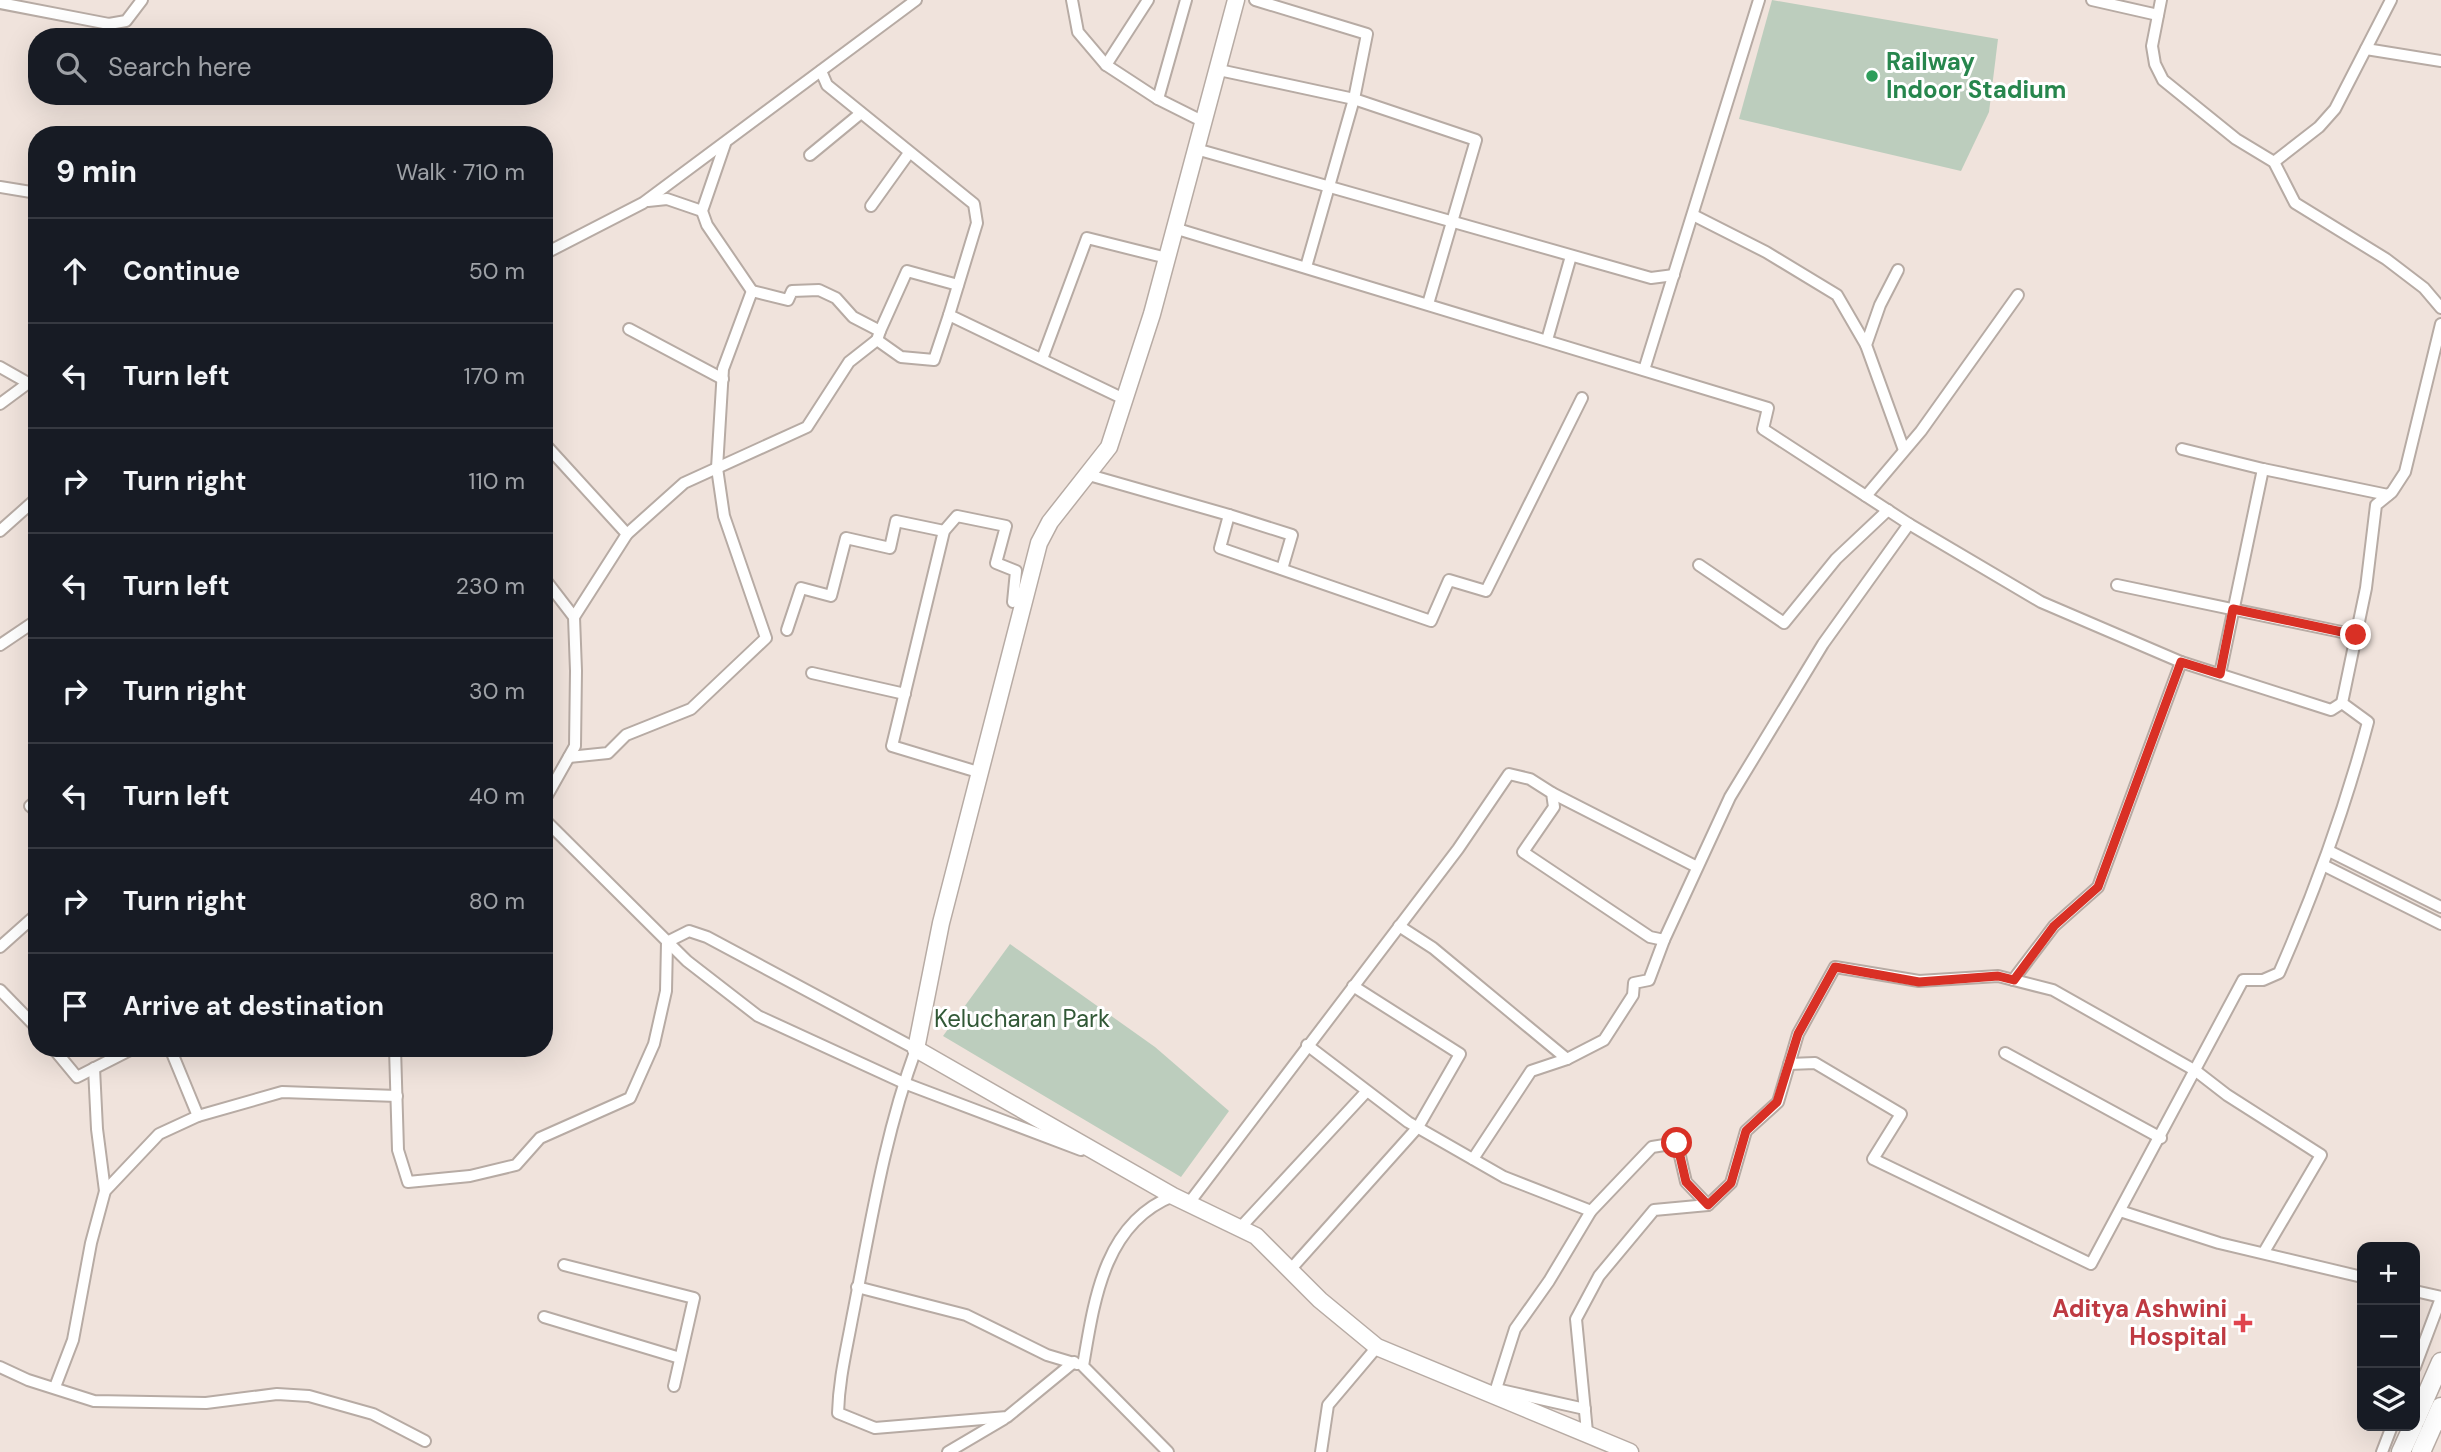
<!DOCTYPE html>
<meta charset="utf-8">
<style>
body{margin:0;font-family:"DM Sans",sans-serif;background:#242831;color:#f1f3f6}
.controls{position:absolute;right:21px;bottom:21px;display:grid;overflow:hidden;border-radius:14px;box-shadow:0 7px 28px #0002}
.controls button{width:63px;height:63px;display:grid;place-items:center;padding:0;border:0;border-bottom:2px solid #363941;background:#171b24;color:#f1f3f6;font:35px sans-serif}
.stop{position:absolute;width:21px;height:21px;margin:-16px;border:5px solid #d93025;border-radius:50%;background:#fff}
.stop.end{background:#d93025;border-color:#fff;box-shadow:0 2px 7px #0008}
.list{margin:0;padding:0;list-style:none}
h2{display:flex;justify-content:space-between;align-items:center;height:91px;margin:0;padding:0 28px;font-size:30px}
h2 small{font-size:23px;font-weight:400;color:#9ea1a6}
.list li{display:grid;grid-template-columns:46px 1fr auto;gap:21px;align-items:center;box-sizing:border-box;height:105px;padding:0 28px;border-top:2px solid #363941}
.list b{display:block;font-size:26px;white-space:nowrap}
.list em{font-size:23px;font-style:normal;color:#9ea1a6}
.icon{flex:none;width:38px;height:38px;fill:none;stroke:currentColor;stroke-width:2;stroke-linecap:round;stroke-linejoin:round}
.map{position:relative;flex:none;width:2441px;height:1452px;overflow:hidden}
.search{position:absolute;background:#171b24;box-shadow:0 7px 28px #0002;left:28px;top:28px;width:525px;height:77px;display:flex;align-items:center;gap:18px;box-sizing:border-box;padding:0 24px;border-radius:28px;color:#9ea1a6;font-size:26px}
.panel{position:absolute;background:#171b24;box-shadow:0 7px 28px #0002;left:28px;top:126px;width:525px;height:931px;border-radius:28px}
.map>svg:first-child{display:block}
.green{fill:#bccdbd}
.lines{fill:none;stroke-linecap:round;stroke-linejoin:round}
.street-casing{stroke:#b7aba4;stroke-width:14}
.secondary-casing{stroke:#b7aba4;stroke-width:19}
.primary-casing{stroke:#b7aba4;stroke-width:21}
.street{stroke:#fff;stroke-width:10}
.secondary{stroke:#fff;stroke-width:16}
.primary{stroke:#fff;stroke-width:18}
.route{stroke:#d93025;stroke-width:9}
.leisure-dot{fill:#2e9e5b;stroke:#fff;stroke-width:2.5}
.health-dot{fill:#e0444e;stroke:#fff;stroke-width:2.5}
.labels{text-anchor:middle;stroke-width:6;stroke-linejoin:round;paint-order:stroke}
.leisure-label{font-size:24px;font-weight:bold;fill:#27864d;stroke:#fff;text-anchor:start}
.park-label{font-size:24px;fill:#315836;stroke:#fff}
.health-label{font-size:24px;font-weight:bold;fill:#be3a42;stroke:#fff;text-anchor:end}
</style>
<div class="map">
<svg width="2441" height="1452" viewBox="0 0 2441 1452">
<rect width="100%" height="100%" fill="#f0e3dc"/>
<g class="green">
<path d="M1772 0 1998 39 1989 112 1961 171 1739 119Z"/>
<path d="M1010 944 1155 1047 1229 1111 1181 1177 943 1036Z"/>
</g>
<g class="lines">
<g class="street-casing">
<g id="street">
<path d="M1072 0 1078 32 1106 65 1158 99"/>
<path d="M1186 0 1158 99 1204 122"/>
<path d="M1255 0 1367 34 1354 99 1306 267"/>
<path d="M2092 0 2158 15"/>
<path d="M2161 0 2152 46 2155 64 2163 80 2236 139 2274 162 2295 203 2386 259 2424 288 2441 308"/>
<path d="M0 3 109 24 126 21 142 0"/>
<path d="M2366 49 2441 61"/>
<path d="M1106 65 1148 0"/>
<path d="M1219 70 1354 99 1476 140 1428 304"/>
<path d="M821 71 827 85 974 204 977 223 949 315 1124 399"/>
<path d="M725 144 702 211 707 225 752 291"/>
<path d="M1196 149 1651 278 1674 275"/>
<path d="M810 155 861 113"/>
<path d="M2274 162 2319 127 2335 109 2391 0"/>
<path d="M0 187 37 193"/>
<path d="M648 201 667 199 702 211"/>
<path d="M871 206 909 153"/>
<path d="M1693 215 1766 252 1837 295 1866 345"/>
<path d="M1174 228 1768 408 1763 429 1909 524"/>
<path d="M544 254 643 203 916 0"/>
<path d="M1898 270 1880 305 1866 345 1904 450"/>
<path d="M629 329 723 379"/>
<path d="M880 331 907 271 958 285"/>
<path d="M1547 340 1571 256"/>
<path d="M1042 359 1087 238 1167 258"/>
<path d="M0 367 37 388"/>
<path d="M1644 370 1759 0"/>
<path d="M0 404 27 384"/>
<path d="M544 443 627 534"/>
<path d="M2182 449 2263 469 2388 495"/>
<path d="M1089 475 1229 515 1220 548 1431 621 1449 580 1486 591 1582 398"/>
<path d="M1866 496 1921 431 2018 295"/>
<path d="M1229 515 1292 535 1282 569"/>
<path d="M0 531 37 498"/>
<path d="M1699 565 1784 623 1836 559 1888 510"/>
<path d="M544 578 574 617 576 671 575 746 544 801"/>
<path d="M2117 585 2356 635"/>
<path d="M574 617 627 534 684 483 807 427 849 362 877 340 901 357 934 360 949 315"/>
<path d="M787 630 801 588 831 596 846 538 890 548 896 521 944 531"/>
<path d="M0 645 37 620"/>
<path d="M2181 662 2331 710 2342 703"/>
<path d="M812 673 905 694"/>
<path d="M2220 674 2263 469"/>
<path d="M569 757 608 753 626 735 691 709 766 638 724 516 717 468 723 369 752 291 788 300 792 291 819 290 836 298 853 317 880 331 877 340"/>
<path d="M978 772 892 746 944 531 957 516 1006 526 996 563 1016 571 1013 602"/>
<path d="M1552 793 1697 867"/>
<path d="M37 800 30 806 37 812"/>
<path d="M544 819 687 961 758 1016 904 1083 1081 1150"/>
<path d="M2329 851 2441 907"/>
<path d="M2325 866 2441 924"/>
<path d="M1399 926 1433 948 1567 1059"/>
<path d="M667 942 689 931 707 937 916 1049C884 1136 870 1228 852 1319 846 1352 839 1379 838 1413L875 1428 1007 1417 1074 1362"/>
<path d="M0 947 37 914"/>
<path d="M0 990 37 1028"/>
<path d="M1307 1045 1408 1122 1504 1177 1591 1211"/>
<path d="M53 1048 77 1077 134 1048"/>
<path d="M170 1048 198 1116"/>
<path d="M395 1048 398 1150 408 1182 470 1176 516 1165 540 1138 630 1098 654 1044 666 991 667 942"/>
<path d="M2005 1053 2161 1138"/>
<path d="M1789 1064 1815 1063 1901 1114 1873 1159 2091 1264 2243 980H2263L2279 973C2315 891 2345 809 2368 722L2342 703 2366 588 2376 505 2392 492 2405 472 2441 324"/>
<path d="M94 1068 97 1129 105 1191"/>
<path d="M1473 1159 1531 1071 1567 1059 1604 1040 1633 995 1634 983 1649 980 1664 940"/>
<path d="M1189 1203 1458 849 1509 774 1530 779 1552 793 1554 807 1523 852 1650 937 1664 940 1730 797 1823 644 1909 524 2041 602 2181 662 2098 887 2054 926 2013 980"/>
<path d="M2120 1211 2219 1243 2362 1277"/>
<path d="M1240 1228 1366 1092"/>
<path d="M564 1265 694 1298 674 1386"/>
<path d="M1290 1270 1418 1127 1460 1054 1353 986"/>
<path d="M857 1287 966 1315 1047 1355 1077 1364"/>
<path d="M2415 1291 2441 1297"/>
<path d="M544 1317 680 1358"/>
<path d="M0 1367 28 1380 94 1401 206 1403 277 1394 309 1396 373 1414 425 1441"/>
<path d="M2415 1367 2441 1298"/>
<path d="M55 1387 73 1340 91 1243 105 1191 159 1134 198 1116 282 1092 397 1096"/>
<path d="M1585 1409 1496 1389 1515 1329 1549 1281 1591 1211 1652 1147 1677 1143 1686 1182 1708 1205"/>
<path d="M1587 1432 1576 1319 1599 1276 1654 1210 1708 1205 1731 1183 1746 1131 1778 1102 1798 1034 1835 967 1919 981 1998 976 2053 990 2196 1071 2227 1095 2321 1155 2264 1252"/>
<path d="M948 1452 1004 1419"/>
<path d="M1168 1452 1083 1366C1094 1301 1104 1223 1173 1196"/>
<path d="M1321 1452 1328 1405 1377 1347"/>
<path d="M2382 1452 2392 1426"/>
</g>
</g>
<g class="secondary-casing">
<path id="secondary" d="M1236 0 1152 314 1109 447 1050 522 1039 543 941 923 916 1049 1173 1196 1256 1236 1320 1300 1377 1347 1630 1452"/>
</g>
<g class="primary-casing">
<g id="primary">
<path d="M2415 1421 2441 1362"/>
<path d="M2401 1452 2413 1426"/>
<path d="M2421 1452 2441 1407"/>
</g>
</g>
<use href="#street" class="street"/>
<use href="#secondary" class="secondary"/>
<use href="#primary" class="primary"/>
</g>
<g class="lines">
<path class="route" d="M1677 1143 1686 1182 1708 1205 1731 1183 1746 1131 1777 1102 1798 1034 1835 967 1919 982 1998 976 2014 980 2054 926 2098 887 2181 662 2220 674 2233 609 2356 635"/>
</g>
<circle class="leisure-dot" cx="1872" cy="76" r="7"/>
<path class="health-dot" d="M2239.5 1312.5h7v7h7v7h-7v7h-7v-7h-7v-7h7z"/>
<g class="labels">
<g class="leisure-label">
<text x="1886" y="70">Railway<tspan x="1886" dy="28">Indoor Stadium</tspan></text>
</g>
<g class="park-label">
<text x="1022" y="1027">Kelucharan Park</text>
</g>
<g class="health-label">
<text x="2227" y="1317">Aditya Ashwini<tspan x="2227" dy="28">Hospital</tspan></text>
</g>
</g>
</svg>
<div class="controls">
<button>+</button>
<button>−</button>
<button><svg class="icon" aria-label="layers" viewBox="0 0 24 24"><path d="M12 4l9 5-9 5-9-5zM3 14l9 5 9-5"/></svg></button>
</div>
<div class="stop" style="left:1677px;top:1143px"></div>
<div class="stop end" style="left:2356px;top:635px"></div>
<div class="search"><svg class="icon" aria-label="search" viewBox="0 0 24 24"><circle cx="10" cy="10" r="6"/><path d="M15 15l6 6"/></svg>Search here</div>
<section class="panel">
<h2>9 min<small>Walk · 710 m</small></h2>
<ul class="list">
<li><svg class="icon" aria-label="ahead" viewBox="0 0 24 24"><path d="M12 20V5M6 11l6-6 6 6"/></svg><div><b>Continue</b></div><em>50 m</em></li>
<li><svg class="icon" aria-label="left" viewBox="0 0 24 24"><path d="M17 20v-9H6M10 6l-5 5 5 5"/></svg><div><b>Turn left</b></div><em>170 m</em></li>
<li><svg class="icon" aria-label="right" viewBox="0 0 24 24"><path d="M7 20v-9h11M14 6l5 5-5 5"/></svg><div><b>Turn right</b></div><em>110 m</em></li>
<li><svg class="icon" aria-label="left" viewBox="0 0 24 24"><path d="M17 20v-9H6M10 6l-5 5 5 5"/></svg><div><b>Turn left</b></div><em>230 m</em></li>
<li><svg class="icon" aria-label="right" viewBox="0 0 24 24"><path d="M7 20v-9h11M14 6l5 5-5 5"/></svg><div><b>Turn right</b></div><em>30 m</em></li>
<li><svg class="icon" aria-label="left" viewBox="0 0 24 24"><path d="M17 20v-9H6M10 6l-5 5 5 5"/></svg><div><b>Turn left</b></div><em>40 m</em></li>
<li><svg class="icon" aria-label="right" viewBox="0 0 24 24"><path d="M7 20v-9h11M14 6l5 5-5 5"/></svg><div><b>Turn right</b></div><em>80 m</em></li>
<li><svg class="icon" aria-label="arrive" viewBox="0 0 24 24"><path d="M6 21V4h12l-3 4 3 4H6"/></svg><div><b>Arrive at destination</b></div></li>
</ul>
</section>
</div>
